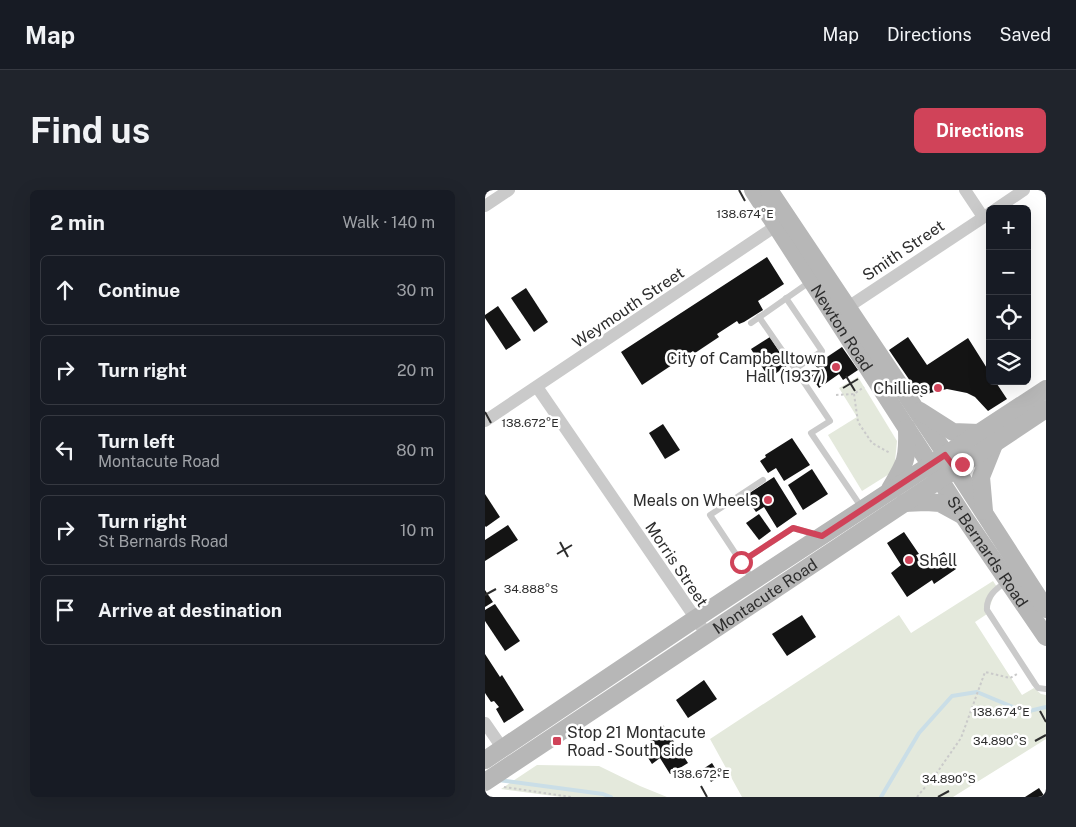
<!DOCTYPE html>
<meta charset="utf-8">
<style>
body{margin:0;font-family:"Public Sans",sans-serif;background:#20242c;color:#f1f3f6}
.controls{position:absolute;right:15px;top:15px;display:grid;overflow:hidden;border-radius:8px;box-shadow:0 5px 20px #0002}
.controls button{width:45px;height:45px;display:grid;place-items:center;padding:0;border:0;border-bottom:1px solid #363941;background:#171b24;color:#f1f3f6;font:25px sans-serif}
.stop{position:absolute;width:15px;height:15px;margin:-11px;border:4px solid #d04359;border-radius:50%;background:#fff}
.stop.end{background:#d04359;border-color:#fff;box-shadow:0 1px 5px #0008}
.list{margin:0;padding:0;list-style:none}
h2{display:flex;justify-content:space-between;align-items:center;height:65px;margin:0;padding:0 20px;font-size:21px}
h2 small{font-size:16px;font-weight:400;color:#9ea1a6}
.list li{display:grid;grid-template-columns:32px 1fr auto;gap:15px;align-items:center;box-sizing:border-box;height:70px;margin:0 10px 10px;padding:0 10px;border:1px solid #363941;border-radius:8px}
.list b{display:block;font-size:19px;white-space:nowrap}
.list p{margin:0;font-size:16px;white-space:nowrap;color:#9ea1a6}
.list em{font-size:16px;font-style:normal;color:#9ea1a6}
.icon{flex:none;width:28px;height:28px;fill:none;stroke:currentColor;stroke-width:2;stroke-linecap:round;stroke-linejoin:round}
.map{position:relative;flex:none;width:561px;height:607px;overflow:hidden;border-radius:8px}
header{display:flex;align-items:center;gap:30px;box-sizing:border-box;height:70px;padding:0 25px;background:#171b24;border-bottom:1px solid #363941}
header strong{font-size:24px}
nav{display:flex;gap:28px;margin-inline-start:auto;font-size:18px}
.intro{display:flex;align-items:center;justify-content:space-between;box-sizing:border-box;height:120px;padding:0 30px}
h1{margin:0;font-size:35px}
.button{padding:12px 22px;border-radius:8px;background:#d04359;color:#fff;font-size:18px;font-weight:700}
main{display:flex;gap:30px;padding:0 30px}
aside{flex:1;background:#171b24;border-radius:8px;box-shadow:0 5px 20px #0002}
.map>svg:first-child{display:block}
.green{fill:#e4e9dc}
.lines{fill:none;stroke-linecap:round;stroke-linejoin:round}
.stream{stroke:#cadee7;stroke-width:4}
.building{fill:#141414}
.path{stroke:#cacaca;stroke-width:2;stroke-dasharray:2.5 2.5;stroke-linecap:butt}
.lane{stroke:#cacaca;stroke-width:6}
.street{stroke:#cacaca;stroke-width:12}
.secondary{stroke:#b7b7b7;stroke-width:18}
.route{stroke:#d04359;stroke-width:6}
.ticks{fill:none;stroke:#2d2d2d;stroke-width:2}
.poi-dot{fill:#d04359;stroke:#fff;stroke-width:2}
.labels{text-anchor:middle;stroke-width:5;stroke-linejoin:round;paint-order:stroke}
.street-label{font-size:16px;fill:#2d2d2d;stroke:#fff}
.poi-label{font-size:16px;fill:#2d2d2d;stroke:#fff;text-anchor:end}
.ticks-label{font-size:12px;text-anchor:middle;fill:#2d2d2d;stroke:#fff;stroke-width:5;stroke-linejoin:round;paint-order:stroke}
</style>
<header>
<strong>Map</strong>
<nav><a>Map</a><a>Directions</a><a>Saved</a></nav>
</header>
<div class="intro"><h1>Find us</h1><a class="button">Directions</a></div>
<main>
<aside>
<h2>2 min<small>Walk · 140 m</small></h2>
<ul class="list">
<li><svg class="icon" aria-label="ahead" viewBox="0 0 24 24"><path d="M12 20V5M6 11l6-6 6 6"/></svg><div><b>Continue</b></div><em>30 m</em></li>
<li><svg class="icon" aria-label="right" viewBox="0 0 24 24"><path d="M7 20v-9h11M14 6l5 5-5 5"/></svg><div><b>Turn right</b></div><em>20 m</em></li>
<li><svg class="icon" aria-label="left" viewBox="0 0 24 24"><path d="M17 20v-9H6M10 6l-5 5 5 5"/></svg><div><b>Turn left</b><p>Montacute Road</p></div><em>80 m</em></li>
<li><svg class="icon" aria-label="right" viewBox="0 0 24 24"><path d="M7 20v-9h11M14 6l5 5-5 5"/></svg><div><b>Turn right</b><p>St Bernards Road</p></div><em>10 m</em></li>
<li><svg class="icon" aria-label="arrive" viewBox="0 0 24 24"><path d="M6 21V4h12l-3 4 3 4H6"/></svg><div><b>Arrive at destination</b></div></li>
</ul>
</aside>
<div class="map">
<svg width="561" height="607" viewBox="0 0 561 607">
<rect width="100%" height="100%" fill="#fff"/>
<g class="green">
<path d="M373 187 412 251 409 281 377 301 343 245 372 227 354 198Z"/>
<path d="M508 391 512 397 502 424 490 432 537 505 549 498 556 504 561 505V549L468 607H257L225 549 414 425 426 443Z"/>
<path d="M52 575 114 576 155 596 182 607H76L16 599Z"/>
</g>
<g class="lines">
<g class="stream">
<path d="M13 590 118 604 126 607"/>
<path d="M396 607 434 543 467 506 492 502 540 522 561 517"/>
</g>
</g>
<g class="building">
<path d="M282 67 299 94 273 111 278 120 259 132 254 134 252 131 232 144 234 147 210 163 208 161 157 195 136 162Z"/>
<path d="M41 98 63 132 49 142 26 108Z"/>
<path d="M13 116 36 150 21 160 0 128V125Z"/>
<path d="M285 147 303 175 284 188 266 159Z"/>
<path d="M423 147 442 175 483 148 505 183V191H510L522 209 503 221 490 207 482 203 462 199 445 203 436 207 404 160Z"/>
<path d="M357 157 373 180 358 190 354 184 334 198 326 186 334 180 330 175Z"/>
<path d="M178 234 195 260 180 269 164 243Z"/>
<path d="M307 248 325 275 299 291 291 278 283 283 275 271 281 267 280 265Z"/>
<path d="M327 279 343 304 318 320 303 295Z"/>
<path d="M289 287 312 324 292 338 279 317 271 322 260 306Z"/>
<path d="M0 304 15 327 1 337 0 336Z"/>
<path d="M274 324 286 341 274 350 261 333Z"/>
<path d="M23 335 33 350 0 371V350Z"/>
<path d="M419 342 434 364 431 365 438 376 459 362 471 379 449 394 447 390 422 407 406 383 416 375 402 353Z"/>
<path d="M0 400 8 412 0 417Z"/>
<path d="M10 414 35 451 20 461 0 431V420Z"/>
<path d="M317 425 331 447 302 466 287 444Z"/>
<path d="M0 464 15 487 17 485 39 520 19 533 11 519 14 517 9 511 6 512 0 503Z"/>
<path d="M219 490 232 509 203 528 191 510Z"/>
<path d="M178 535 203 573 185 584 175 568 167 574 160 563 170 557 162 545Z"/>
<path d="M227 573 235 586 226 592 218 579Z"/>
<path d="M554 598 560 607H540Z"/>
</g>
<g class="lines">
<g class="path">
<path d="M369 204 373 232 387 253 405 263"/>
<path d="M351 205 369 204 379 197"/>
<path d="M19 597 86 607"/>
<path d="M432 607 451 584 476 548 500 482 525 488 532 484"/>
</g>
<g class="lane">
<path d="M274 127 310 179 337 161 301 108"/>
<path d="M266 133 326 91"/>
<path d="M310 179 345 231 326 243 377 318"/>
<path d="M256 372 308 338 332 345"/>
<path d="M268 390 225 325 278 290"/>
<path d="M522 391C511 399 501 406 502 420L550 494 553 498 561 499"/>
</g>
<g class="street">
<path d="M480 0 498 27"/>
<path d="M0 16 24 0"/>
<path d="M511 19 539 0"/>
<path d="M357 121 505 23"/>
<path d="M52 197 222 445"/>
<path d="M0 231 297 32"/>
<path d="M0 533 18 559"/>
</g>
<g class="secondary">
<path id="s1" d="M268 0 479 327 561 447"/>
<path d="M284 0 470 278 561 419"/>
<path d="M435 221 468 242 494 243"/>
<path d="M405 299C421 272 423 269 422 238"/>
<path d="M419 313 441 312 455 313 477 325"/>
<path d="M499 321 496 287 510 252"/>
<path d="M0 570 210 429 561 199"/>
<path id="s2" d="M0 592 561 219"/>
</g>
</g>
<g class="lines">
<path class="route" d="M256 372 308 338 337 346 460 265 470 278 477 274"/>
</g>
<path class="ticks" d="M254 0 260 11M361 186 370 201M358 198 373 189M0 222 6 233M75 352 83 367M72 364 87 355M0 405 11 399M555 521 561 532M550 551 561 545M216 596 222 607M453 607 464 601"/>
<g class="poi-dot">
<circle cx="351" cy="177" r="5"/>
<circle cx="453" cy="198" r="5"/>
<circle cx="283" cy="310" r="5"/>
<circle cx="424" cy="370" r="5"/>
<rect x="67" y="546" width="10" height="10" rx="2.5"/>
</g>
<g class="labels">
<g class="street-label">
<text transform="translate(418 60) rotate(-34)" y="6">Smith Street</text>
<text transform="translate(143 117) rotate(-34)" y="6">Weymouth Street</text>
<text dy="6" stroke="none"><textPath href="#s1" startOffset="164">Newton Road</textPath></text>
<text dy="6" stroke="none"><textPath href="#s1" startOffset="431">St Bernards Road</textPath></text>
<text transform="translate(192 374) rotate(56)" y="6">Morris Street</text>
<text dy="6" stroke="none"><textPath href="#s2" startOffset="336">Montacute Road</textPath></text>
</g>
<g class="poi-label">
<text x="341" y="174">City of Campbelltown<tspan x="341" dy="18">Hall (1937)</tspan></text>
<text x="443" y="204">Chillies</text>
<text x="273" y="316">Meals on Wheels</text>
<text x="434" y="376" text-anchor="start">Shell</text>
<text x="82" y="548" text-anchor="start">Stop 21 Montacute<tspan x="82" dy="18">Road - South side</tspan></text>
</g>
</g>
<g class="ticks-label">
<text x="260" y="28">138.674°E</text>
<text x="45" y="237">138.672°E</text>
<text x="46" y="403">34.888°S</text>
<text x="516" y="526">138.674°E</text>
<text x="515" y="555">34.890°S</text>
<text x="216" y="588">138.672°E</text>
<text x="464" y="593">34.890°S</text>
</g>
</svg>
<div class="controls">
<button>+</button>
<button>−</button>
<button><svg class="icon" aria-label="locate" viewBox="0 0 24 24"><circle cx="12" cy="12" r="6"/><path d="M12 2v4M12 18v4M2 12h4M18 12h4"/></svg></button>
<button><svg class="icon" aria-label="layers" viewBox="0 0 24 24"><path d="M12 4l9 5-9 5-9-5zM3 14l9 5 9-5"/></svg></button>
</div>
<div class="stop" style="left:256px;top:372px"></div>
<div class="stop end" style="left:477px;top:274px"></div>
</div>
</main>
